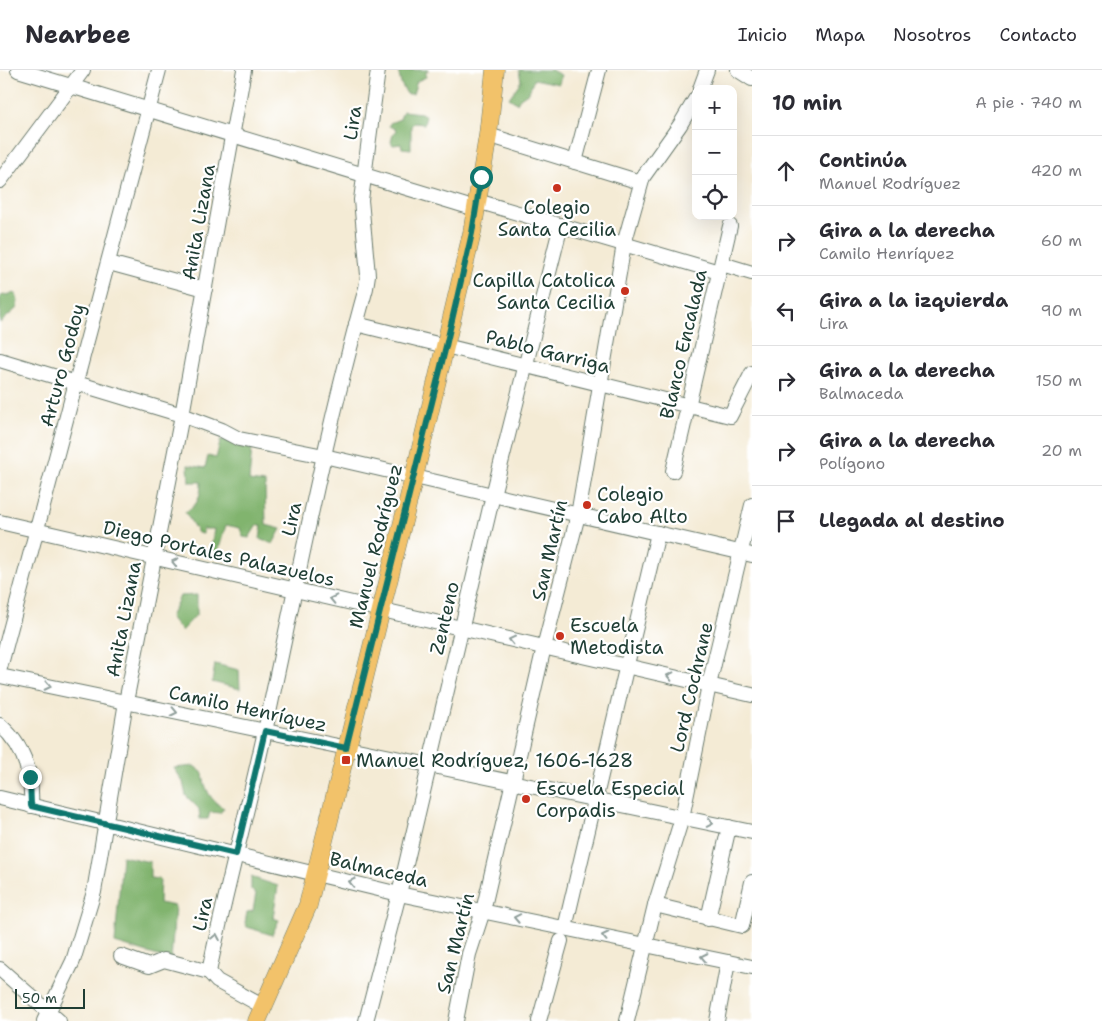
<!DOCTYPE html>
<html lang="es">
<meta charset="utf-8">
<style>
body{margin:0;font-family:"Shantell Sans",sans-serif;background:#f2f2f3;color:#2b2b33}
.controls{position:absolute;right:15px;top:15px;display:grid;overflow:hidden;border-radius:10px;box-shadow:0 5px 20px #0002}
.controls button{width:45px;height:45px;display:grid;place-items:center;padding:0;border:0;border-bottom:1px solid #e1e1e2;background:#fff;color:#2b2b33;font:25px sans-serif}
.scale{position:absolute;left:15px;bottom:12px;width:70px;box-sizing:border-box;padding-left:5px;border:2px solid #1f3d34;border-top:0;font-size:14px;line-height:18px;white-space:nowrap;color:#1f3d34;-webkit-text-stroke:4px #fff;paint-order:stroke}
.stop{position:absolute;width:15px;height:15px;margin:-11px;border:4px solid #0f766e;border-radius:50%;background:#fff}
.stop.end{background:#0f766e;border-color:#fff;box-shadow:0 1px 5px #0008}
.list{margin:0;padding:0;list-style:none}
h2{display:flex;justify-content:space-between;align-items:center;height:65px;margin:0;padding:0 20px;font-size:21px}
h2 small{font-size:16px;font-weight:400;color:#7c7c81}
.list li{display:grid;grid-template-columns:32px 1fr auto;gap:15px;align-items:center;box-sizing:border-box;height:70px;padding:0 20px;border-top:1px solid #e1e1e2}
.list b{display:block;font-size:19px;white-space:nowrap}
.list p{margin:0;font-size:16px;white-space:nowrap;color:#7c7c81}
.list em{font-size:16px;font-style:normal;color:#7c7c81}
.icon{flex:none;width:28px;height:28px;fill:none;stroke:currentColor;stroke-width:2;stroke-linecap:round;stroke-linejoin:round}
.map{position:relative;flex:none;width:752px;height:951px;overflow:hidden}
header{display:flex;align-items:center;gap:30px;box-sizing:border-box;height:70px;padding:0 25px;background:#fff;border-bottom:1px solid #e1e1e2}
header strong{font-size:24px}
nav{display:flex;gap:28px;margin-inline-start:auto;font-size:18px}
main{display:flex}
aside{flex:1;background:#fff}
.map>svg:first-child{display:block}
.forest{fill:#81b46e;stroke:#507851}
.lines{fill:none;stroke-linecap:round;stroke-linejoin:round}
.minor-casing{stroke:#6a7a6c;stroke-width:16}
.major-casing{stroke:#6a7a6c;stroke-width:19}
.minor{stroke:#fff;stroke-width:14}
.major{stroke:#f2c26a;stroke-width:18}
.oneway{stroke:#8f9e9a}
.route{stroke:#0f766e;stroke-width:6}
.poi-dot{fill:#c8321e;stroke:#fff;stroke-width:2}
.labels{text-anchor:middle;stroke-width:4.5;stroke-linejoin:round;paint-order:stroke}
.street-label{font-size:19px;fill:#1f3d34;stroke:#fff}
.poi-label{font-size:19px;fill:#1f3d34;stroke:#fff;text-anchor:start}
</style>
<header>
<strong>Nearbee</strong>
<nav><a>Inicio</a><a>Mapa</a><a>Nosotros</a><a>Contacto</a></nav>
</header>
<main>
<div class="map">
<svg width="752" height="951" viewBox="0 0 752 951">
<rect width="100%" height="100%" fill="#fff"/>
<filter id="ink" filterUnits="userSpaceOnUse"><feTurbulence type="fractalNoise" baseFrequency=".02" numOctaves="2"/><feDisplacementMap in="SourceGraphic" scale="10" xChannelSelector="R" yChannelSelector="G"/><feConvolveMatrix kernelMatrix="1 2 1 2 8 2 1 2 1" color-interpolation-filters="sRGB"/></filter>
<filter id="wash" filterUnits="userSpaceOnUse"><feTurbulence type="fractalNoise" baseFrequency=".0096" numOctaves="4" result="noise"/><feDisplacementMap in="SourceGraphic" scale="20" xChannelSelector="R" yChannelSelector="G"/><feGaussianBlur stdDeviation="1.12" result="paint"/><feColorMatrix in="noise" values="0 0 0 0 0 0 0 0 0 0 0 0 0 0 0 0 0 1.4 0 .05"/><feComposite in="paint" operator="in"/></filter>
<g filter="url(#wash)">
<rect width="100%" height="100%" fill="#f4ebd5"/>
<g class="forest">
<path d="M398 0H429L426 2V7L417 11 413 24H407L401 14Z"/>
<path d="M519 0H551L561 5 559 14 534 9 529 22 520 28 517 33 509 28 521 11Z"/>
<path d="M403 41 421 43 426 46 424 54 414 53 411 56V79L402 78 401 74 393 75 391 72 393 64 396 62 395 59 389 56 390 53 400 49Z"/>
<path d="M15 223 18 230 17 238 0 253V226Z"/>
<path d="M221 369 252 378 249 411 265 413 266 455 281 459 273 474 260 469 262 455H257L249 468 243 467 240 458 226 455 217 485 210 483 214 459H203V464L198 463 185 442C198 436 201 426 201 412H189L188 395 205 398 208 386 216 388Z"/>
<path d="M197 525V544L181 561 170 547 180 526Z"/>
<path d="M215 594 239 600 240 619 212 612Z"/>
<path d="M194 696 203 703C204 718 211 732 224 738L220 743 210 742 208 749H200L199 739 186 726 183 712 174 698Z"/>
<path d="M122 786 150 792V808L160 809 159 833 175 836 171 890 115 873Z"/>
<path d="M251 807 278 816 273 848 279 850 272 865 247 857 245 853 247 842 253 841 256 823 251 820Z"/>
</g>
</g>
<g filter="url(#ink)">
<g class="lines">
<g class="minor-casing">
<g id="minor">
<path d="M18 0 476 139"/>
<path d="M738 0 752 9"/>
<path d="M700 19 707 0"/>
<path d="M488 65 640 112"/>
<path d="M575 92 599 0"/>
<path d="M0 111 83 0"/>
<path d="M477 131 719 202"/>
<path d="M109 193 205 219"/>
<path d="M722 194 752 203"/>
<path d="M356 254 730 346 752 303"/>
<path d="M0 290 182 345 222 360 239 369 324 386 752 485"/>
<path d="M673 401 730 156"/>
<path d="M0 452 752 625"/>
<path d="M0 598 159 0"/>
<path d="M0 606 752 762"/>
<path d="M0 655C24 676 33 704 31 736"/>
<path d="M0 728 399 824 752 897"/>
<path d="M655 835 742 856 752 812"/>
<path d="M708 849 729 757"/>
<path d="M565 858 658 463"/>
<path d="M121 886 149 896 164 890 209 902"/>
<path d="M0 899 59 951"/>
<path d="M264 937 217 911 209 902C226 818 249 736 267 652 298 507 326 361 366 218L368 205 361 130 378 0"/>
<path d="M44 951 73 891 94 822 126 632 182 345 244 0"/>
<path d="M366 951 399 824 493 425 561 155"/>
<path d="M456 951 469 884 483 841 544 577 578 445 624 174 643 107 680 55 696 28"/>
<path d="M539 951 561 871"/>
<path d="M627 951 655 835 682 748 709 615 752 435"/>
<path d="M717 951 728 892"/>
</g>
</g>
<g class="major-casing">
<path id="major" d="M257 951 308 835 414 407 472 163 488 65 495 0"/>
</g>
<use href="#minor" class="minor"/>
<use href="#major" class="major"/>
</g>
<defs><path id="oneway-chevron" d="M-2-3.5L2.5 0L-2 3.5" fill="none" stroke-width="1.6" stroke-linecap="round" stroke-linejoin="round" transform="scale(1.25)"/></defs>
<g class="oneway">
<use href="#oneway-chevron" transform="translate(175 492) rotate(-167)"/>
<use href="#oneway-chevron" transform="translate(333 529) rotate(-167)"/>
<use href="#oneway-chevron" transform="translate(512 570) rotate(-167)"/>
<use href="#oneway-chevron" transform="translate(670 606) rotate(-167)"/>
<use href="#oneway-chevron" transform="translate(48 616) rotate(12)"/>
<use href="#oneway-chevron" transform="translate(174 642) rotate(12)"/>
<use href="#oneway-chevron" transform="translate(710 753) rotate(11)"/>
<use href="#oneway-chevron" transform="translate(352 812) rotate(-167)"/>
<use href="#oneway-chevron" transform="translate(517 848) rotate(-169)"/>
<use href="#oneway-chevron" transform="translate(605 866) rotate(-168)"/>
<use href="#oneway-chevron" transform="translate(216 867) rotate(-79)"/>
<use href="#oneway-chevron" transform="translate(704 887) rotate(-168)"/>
</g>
</g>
<g class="lines" filter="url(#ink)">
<path class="route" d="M30 707 31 736 236 784 265 661 346 678 446 276 472 163 481 107"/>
</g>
<g class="poi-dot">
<circle cx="557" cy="118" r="5"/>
<circle cx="625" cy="221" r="5"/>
<circle cx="587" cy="435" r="5"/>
<circle cx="560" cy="566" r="5"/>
<rect x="341" y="685" width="10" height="10" rx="2.5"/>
<circle cx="526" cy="729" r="5"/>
</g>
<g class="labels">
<g class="street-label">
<text transform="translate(352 53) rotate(-82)" y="7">Lira</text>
<text transform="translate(198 152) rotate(-80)" y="7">Anita Lizana</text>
<text transform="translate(683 274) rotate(-77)" y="7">Blanco Encalada</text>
<text transform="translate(548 281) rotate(14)" y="7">Pablo Garriga</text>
<text transform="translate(62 295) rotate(-75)" y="7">Arturo Godoy</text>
<text transform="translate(291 449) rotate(-78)" y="7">Lira</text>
<text transform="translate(375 476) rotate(-76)" y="7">Manuel Rodríguez</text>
<text transform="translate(549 480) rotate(-77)" y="7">San Martín</text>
<text transform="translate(219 483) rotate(13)" y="7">Diego Portales Palazuelos</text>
<text transform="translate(444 548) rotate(-77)" y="7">Zenteno</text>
<text transform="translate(123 549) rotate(-79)" y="7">Anita Lizana</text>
<text transform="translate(691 617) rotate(-77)" y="7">Lord Cochrane</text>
<text transform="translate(248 638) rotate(12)" y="7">Camilo Henríquez</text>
<text transform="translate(379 799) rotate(13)" y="7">Balmaceda</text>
<text transform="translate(202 844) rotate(-78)" y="7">Lira</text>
<text transform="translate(455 873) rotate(-76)" y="7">San Martín</text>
</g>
<g class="poi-label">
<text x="557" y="144" text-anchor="middle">Colegio<tspan x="557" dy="22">Santa Cecilia</tspan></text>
<text x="615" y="217" text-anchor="end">Capilla Catolica<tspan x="615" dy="22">Santa Cecilia</tspan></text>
<text x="597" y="431">Colegio<tspan x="597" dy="22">Cabo Alto</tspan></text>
<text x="570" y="562">Escuela<tspan x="570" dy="22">Metodista</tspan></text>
<text x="356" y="697">Manuel Rodríguez, 1606-1628</text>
<text x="536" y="725">Escuela Especial<tspan x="536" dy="22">Corpadis</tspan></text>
</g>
</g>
</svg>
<div class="controls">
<button>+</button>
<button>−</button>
<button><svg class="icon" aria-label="locate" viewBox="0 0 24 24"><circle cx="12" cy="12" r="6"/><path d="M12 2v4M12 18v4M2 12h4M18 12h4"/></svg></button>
</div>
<div class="scale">50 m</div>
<div class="stop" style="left:481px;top:107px"></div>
<div class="stop end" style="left:30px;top:707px"></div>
</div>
<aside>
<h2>10 min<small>A pie · 740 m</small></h2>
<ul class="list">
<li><svg class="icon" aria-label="ahead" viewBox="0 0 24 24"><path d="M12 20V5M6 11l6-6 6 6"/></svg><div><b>Continúa</b><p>Manuel Rodríguez</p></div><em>420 m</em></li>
<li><svg class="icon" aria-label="right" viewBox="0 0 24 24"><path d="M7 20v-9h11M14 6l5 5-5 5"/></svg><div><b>Gira a la derecha</b><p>Camilo Henríquez</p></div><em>60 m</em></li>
<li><svg class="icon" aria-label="left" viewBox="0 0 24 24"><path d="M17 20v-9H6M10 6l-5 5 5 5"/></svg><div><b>Gira a la izquierda</b><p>Lira</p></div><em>90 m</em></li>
<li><svg class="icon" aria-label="right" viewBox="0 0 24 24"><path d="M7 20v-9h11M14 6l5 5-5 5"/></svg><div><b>Gira a la derecha</b><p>Balmaceda</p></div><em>150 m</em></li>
<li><svg class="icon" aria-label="right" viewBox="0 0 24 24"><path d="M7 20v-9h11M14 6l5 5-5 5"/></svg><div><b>Gira a la derecha</b><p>Polígono</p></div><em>20 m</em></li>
<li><svg class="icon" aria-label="arrive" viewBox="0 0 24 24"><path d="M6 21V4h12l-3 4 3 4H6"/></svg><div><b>Llegada al destino</b></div></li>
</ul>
</aside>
</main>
